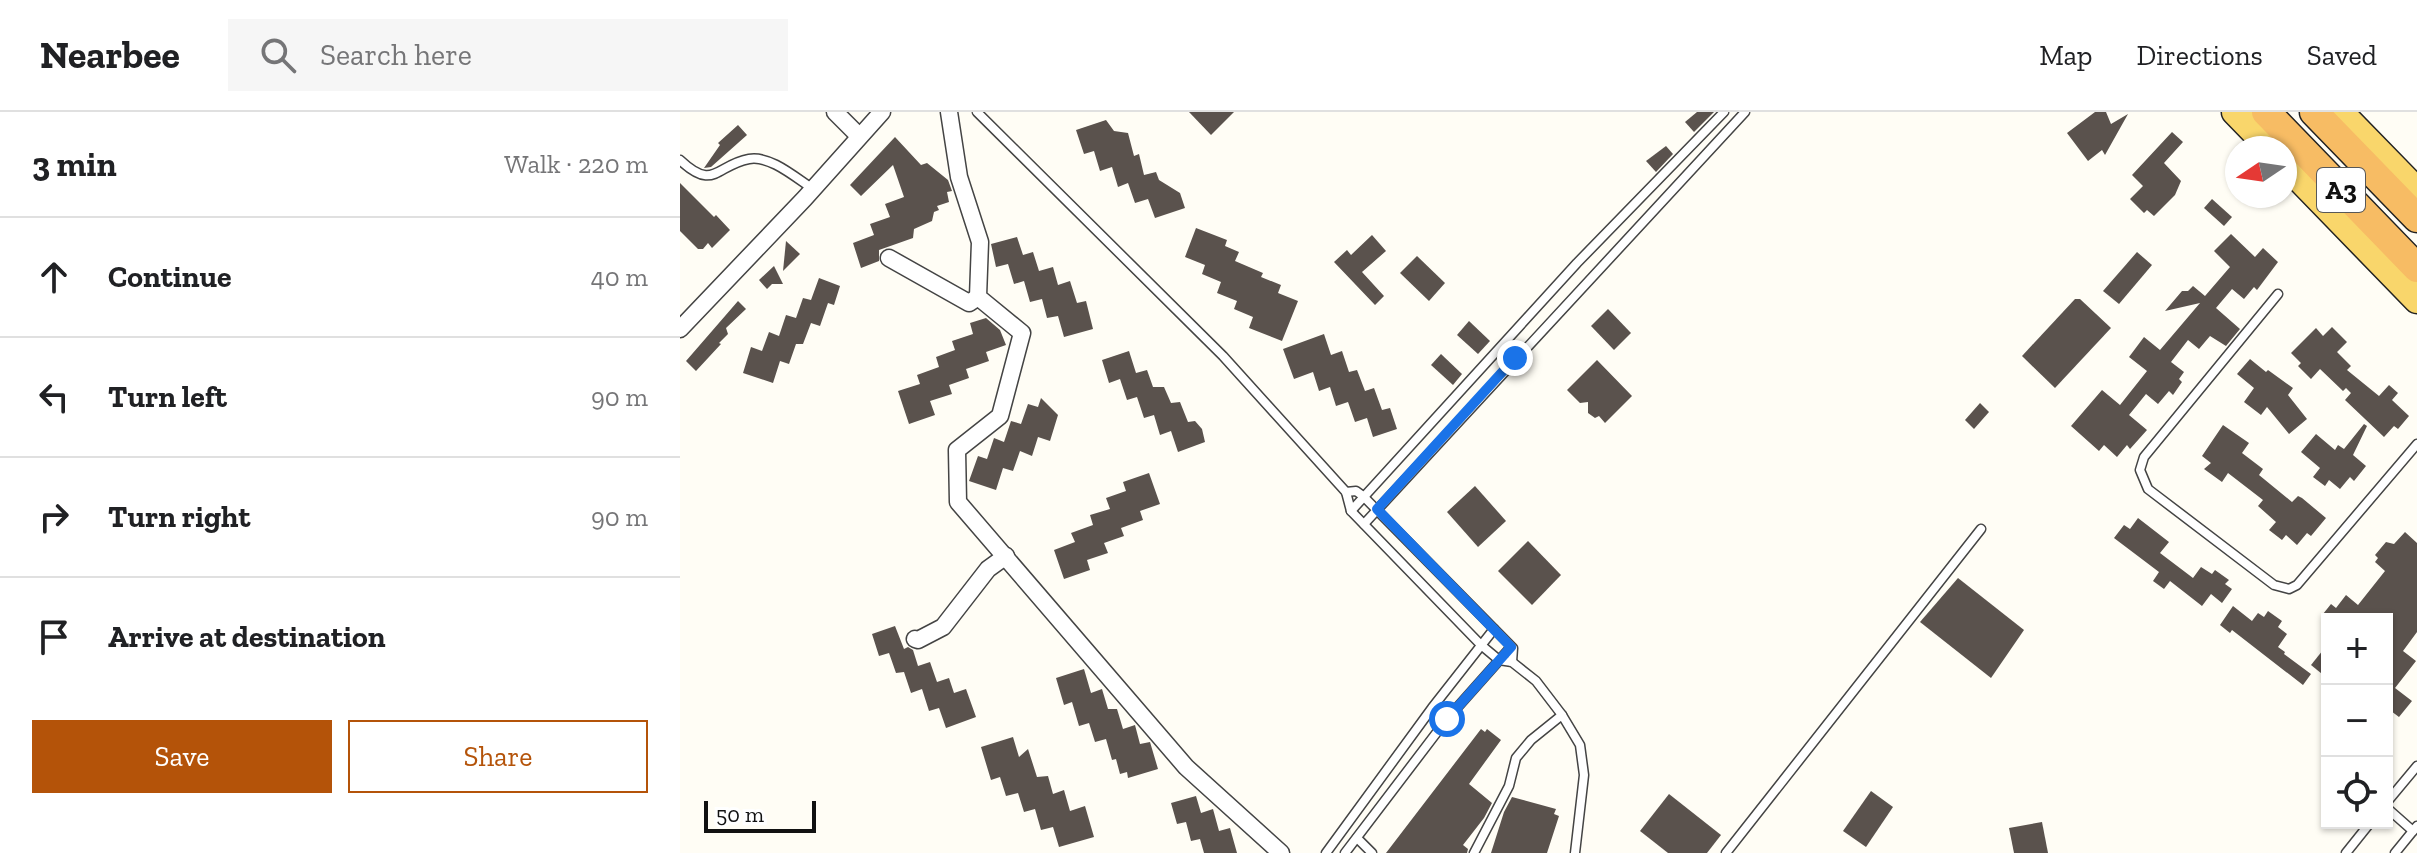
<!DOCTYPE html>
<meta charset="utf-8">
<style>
body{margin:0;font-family:"Zilla Slab",serif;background:#f6f6f6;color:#202124}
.controls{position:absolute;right:24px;bottom:24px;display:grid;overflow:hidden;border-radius:0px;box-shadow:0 2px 6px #0004}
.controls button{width:72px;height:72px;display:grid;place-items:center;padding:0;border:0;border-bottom:2px solid #e0e0e0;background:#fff;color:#202124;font:40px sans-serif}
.compass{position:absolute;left:1545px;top:24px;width:72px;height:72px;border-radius:50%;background:#fff;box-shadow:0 2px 6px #0004;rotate:257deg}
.scale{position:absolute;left:24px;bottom:20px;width:112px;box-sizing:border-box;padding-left:8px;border:4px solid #111;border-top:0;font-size:22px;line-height:28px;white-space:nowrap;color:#111;-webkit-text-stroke:6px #fff;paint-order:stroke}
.stop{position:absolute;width:24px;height:24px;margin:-18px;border:6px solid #1a73e8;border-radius:50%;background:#fff}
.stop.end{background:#1a73e8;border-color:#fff;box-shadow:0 2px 8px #0008}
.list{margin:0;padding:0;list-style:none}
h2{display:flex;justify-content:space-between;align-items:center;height:104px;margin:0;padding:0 32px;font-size:34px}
h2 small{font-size:26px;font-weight:400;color:#757577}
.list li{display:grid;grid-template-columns:52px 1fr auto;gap:24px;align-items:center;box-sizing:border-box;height:120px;padding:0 32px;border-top:2px solid #e0e0e0}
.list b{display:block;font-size:30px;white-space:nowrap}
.list em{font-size:26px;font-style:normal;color:#757577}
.actions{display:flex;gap:16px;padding:24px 32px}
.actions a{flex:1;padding:18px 0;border:2px solid #b45309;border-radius:0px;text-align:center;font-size:28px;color:#b45309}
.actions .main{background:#b45309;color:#fff}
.icon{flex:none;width:44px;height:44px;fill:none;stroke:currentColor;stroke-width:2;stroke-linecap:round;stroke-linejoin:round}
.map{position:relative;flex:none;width:1737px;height:741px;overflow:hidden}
header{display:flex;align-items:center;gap:48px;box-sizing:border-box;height:112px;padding:0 40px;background:#fff;border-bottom:2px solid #e0e0e0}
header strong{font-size:38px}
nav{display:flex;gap:44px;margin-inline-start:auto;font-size:28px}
.search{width:560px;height:72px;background:#f6f6f6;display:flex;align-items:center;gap:20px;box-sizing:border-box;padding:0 28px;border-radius:0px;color:#757577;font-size:30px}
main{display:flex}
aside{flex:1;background:#fff}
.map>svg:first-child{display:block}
.building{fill:#5a524d}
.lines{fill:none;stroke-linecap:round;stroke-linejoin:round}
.service-casing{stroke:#444;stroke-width:11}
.minor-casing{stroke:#444;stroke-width:19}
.primary-casing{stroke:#222;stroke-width:29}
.trunk-casing{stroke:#222;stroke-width:31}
.service{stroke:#fff;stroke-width:8}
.minor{stroke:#fff;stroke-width:16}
.primary{stroke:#f9d66b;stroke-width:26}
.trunk{stroke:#f7bc64;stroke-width:28}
.route{stroke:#1a73e8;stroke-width:10}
.labels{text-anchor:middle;stroke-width:8;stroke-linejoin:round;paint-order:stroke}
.shield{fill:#fff;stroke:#585858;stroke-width:2}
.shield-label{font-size:26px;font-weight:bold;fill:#111}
</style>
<header>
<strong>Nearbee</strong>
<div class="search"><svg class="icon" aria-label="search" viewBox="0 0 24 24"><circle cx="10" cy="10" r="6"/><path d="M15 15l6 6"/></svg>Search here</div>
<nav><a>Map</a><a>Directions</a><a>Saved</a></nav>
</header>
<main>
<aside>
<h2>3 min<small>Walk · 220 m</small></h2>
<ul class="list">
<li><svg class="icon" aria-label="ahead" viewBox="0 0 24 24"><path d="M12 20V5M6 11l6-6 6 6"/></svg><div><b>Continue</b></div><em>40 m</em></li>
<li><svg class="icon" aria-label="left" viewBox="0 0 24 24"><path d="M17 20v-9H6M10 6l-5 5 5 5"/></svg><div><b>Turn left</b></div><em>90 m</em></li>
<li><svg class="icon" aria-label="right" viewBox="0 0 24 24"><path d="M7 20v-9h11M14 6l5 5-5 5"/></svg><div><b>Turn right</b></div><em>90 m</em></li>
<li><svg class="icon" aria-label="arrive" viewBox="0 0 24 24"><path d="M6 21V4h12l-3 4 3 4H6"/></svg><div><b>Arrive at destination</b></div></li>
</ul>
<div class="actions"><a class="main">Save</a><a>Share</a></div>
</aside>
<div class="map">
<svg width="1737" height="741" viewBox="0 0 1737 741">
<rect width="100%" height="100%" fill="#fffdf5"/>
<g class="building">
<path d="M509 0H554L531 23Z"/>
<path d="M1017 0H1034L1014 20 1005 10Z"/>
<path d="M1415 0H1426L1431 12 1448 2 1425 43 1422 38 1408 49 1387 21Z"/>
<path d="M426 8 434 19 448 21 454 44 459 42 464 63 476 60 479 68 500 81 505 96 475 106 468 87 455 91 448 71 438 75 432 55 420 59 414 39 404 42 396 18Z"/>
<path d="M58 13 67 23 31 55 24 56 40 33 38 31Z"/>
<path d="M1492 20 1503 30 1484 51 1501 69 1495 83 1474 104 1467 98 1464 101 1450 87 1463 74 1452 63Z"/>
<path d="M215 25 241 53 247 51 268 68 272 79 267 80 269 90 257 94 259 98 254 100 252 109 234 117 233 126 199 138V149L181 156 173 131 194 123 190 112 210 105 205 92 224 85 213 53 181 84 170 73Z"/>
<path d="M986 34 993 42 976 60 966 49Z"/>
<path d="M0 71 34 105 36 103 50 118 32 136 28 131 23 137H18L0 119Z"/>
<path d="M1532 87 1552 105 1544 114 1524 96Z"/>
<path d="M516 116 547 128 545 134 559 140 555 149 583 161 581 165 601 173 598 181 618 189 602 229 569 216 573 205 554 197 557 189 537 181 541 170 522 162 525 153 505 145Z"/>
<path d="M1551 122 1575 145 1583 136 1598 150 1577 178 1574 175 1564 187 1552 177 1536 196 1560 217 1546 234 1530 224 1519 237 1508 228 1491 250 1504 260 1499 267 1502 270 1493 283 1489 279 1478 292 1466 282 1449 303 1467 318 1450 337 1447 333 1437 345 1424 333 1419 339 1391 314 1422 278 1440 293 1467 259 1449 245 1464 225 1480 238 1520 191 1485 199 1502 179H1508L1513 174 1525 184 1550 155 1534 139Z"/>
<path d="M692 123 706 139 682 160 704 184 695 193 654 150 667 138 671 143Z"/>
<path d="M337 125 343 143 353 140 359 159 373 155 378 173 390 169 397 191 406 189 413 217 384 225 378 204 367 206 362 187 350 190 344 169 334 172 328 152 316 155 311 132Z"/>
<path d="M106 129 120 142 103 159Z"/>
<path d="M1457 140 1472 153 1439 192 1423 179Z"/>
<path d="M737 144 765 171 749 189 720 161Z"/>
<path d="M94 154 103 172H92L87 177 79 168Z"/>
<path d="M139 166 160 174 154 193 148 191 140 214 131 211 123 232H116L109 252 100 249 93 271 63 261 71 235 82 239 89 220 99 224 106 203 116 206 123 186 131 188Z"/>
<path d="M1395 187H1400L1431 216 1375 276 1342 244Z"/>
<path d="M58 189 66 197 46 216 48 222 39 231 41 232 16 259 6 249Z"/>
<path d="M928 197 951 221 934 238 911 214Z"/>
<path d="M306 206 320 218 326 233 306 240 309 249 286 257 289 266 269 273 272 282 250 289 255 303 229 312 218 279 240 272 237 263 259 255 256 245 275 238 272 229 293 222 290 211Z"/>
<path d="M789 209 810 229 798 242 777 223Z"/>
<path d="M1652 215 1667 230 1657 240 1671 254 1667 258 1699 284 1709 273 1718 281 1712 288 1729 304 1718 317 1714 314 1704 325 1665 288 1671 281 1666 276 1663 279 1640 257 1631 267 1618 254 1621 251 1611 241 1636 216 1643 224Z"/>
<path d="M644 222 651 243 662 239 669 260 677 258 685 279 694 276 702 298 710 296 717 317 693 325 687 306 675 310 668 290 656 294 650 275 639 279 633 260 614 267 603 237Z"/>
<path d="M449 239 456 261 467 258 473 275H484L491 291 500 290 508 310 515 309 522 317 525 330 498 340 491 319 480 323 474 303 464 306 457 285 447 288 440 267 429 271 422 248Z"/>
<path d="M761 242 782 262 773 273 751 253Z"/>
<path d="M1570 247 1586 260 1588 258 1613 276 1608 283 1627 307 1609 322 1587 295 1581 303 1564 290 1574 276 1557 262Z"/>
<path d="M917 248 952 284 925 311 919 304 915 306 908 301V290L900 291 887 278Z"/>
<path d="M361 286 378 303 370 329 358 325 352 344 340 339 333 359 323 356 316 378 289 369 298 344 307 347 314 326 324 330 331 309 341 312 348 292 358 295Z"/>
<path d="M1300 291 1309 300 1294 317 1285 308Z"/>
<path d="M1684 312 1687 314 1673 343 1686 354 1674 369 1670 365 1660 377 1649 368 1645 374 1633 365 1640 356 1621 340 1636 322 1655 338 1658 333 1664 337Z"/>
<path d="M1543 313 1569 331 1562 341 1583 357 1579 363 1612 390 1618 384 1622 386 1646 406 1631 424 1627 421 1617 433 1606 423 1602 428 1589 418 1596 410 1578 394 1583 388 1548 361 1542 370 1524 357 1531 351 1522 344Z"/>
<path d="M469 361 480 392 460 399 463 408 441 416 444 424 424 431 428 441 407 448 410 458 384 467 374 438 395 430 391 421 413 413 410 403 430 397 426 386 446 379 443 370Z"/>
<path d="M795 374 826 409 798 435 767 400Z"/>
<path d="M1458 406 1489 430 1480 441 1513 466 1521 455 1532 462 1535 458 1549 468 1545 472 1552 477 1542 491 1531 482 1522 494 1490 469 1484 477 1473 469 1479 460 1434 426 1444 413 1450 417Z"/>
<path d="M1725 420 1737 431V520L1723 539 1736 549 1715 576 1732 589 1719 605 1707 596V507H1647L1643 502 1651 492 1656 496 1666 483 1678 493 1705 459 1695 450 1698 446 1695 443 1706 430 1714 432Z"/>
<path d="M848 429 881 463 852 493 818 459Z"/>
<path d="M1278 466 1344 518 1311 566 1240 510Z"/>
<path d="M1553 494 1572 509 1578 501 1584 505 1588 499 1602 509 1598 515 1607 522 1598 535 1605 540 1604 542 1631 562 1623 573 1552 518 1550 521 1540 513Z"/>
<path d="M215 514 224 537 228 535 233 538 238 554 250 550 257 570 269 566 274 581 286 577 296 605 266 616 259 596 249 599 242 577 231 581 224 560 216 561 209 541 199 544 192 522Z"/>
<path d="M1647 533V566L1631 553Z"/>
<path d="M404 557 411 581 422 577 428 597H437L443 617 455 613 460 632 470 630 478 657 448 666 447 660 440 662 436 647 432 648 426 627 415 630 409 611 399 614 392 590 384 593 376 566Z"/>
<path d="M801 617 805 620 807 617 821 628 789 672 812 691 804 706 783 733 788 737 787 741H706Z"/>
<path d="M333 625 339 645 348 637 357 665 368 664 373 682 384 678 390 699 405 694 414 725 379 735 373 715 361 718 355 697 344 700 338 681 326 684 320 665 311 668 301 635Z"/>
<path d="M1191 679 1213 695 1186 735 1163 719Z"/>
<path d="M989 682 1041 723 1027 741H988L960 719Z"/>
<path d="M516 684 521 701 533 697 539 719 550 716 557 741H524L520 727 511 729 506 710 497 712 491 691Z"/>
<path d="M832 685 876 697 874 702 879 704 867 741H811L824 700Z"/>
<path d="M1362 710 1368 741H1334L1329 716Z"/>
</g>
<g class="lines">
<g class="service-casing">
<g id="service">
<path d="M297 0 543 244 666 380 671 399 801 533 819 548 832 550 856 569 882 603 900 633 904 663 895 741"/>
<path d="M0 48C34 80 36 53 69 47 90 43 116 66 133 77"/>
<path d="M1598 182 1464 345 1460 358 1468 377 1594 473 1609 477 1617 473 1737 332"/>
<path d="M666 380 676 379 683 384C733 434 783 485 833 536L832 550"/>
<path d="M671 399 897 151 1044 0"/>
<path d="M684 412 1065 0"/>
<path d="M1707 690 1737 654"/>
<path d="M1707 696 1733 719"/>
<path d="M677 726 692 741"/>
<path d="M646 741 752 596 814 517"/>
<path d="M665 741 767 607 831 535"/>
<path d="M794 741 829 674 836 646 851 628 882 603"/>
<path d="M1046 741 1301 417"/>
<path d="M1666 741 1690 711"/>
<path d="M1715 741 1737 714"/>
</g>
</g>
<g class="minor-casing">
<g id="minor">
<path d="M155 0 179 24"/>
<path d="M269 0 279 65 300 130 298 185 342 221 320 304 277 338 278 390 506 655 601 741"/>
<path d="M209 146 289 191 298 185"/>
<path d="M0 217 125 86 202 0"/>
<path d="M235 527 238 528 263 515 308 457 326 444"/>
</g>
</g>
<g class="primary-casing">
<g id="primary">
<path d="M1555 0 1590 36"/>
<path d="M1660 0 1737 79"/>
<path d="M1605 52 1737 188"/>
</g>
</g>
<g class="trunk-casing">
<g id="trunk">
<path d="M1586 0 1737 156"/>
<path d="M1634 0 1737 106"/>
</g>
</g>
<use href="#service" class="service"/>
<use href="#minor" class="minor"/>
<use href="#primary" class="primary"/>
<use href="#trunk" class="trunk"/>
</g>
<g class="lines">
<path class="route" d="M767 607 831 535 697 397 835 246"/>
</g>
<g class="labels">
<rect class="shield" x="1637" y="56" width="48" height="44" rx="6"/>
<g class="shield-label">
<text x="1661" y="87">A3</text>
</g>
</g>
</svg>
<div class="controls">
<button>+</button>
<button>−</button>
<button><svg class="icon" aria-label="locate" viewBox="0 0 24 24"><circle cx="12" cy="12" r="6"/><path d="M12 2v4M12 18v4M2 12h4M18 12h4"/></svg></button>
</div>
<svg class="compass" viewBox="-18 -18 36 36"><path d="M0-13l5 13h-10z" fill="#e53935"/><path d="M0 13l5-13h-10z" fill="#757577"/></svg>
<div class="scale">50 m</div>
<div class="stop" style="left:767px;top:607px"></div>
<div class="stop end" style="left:835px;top:246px"></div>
</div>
</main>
